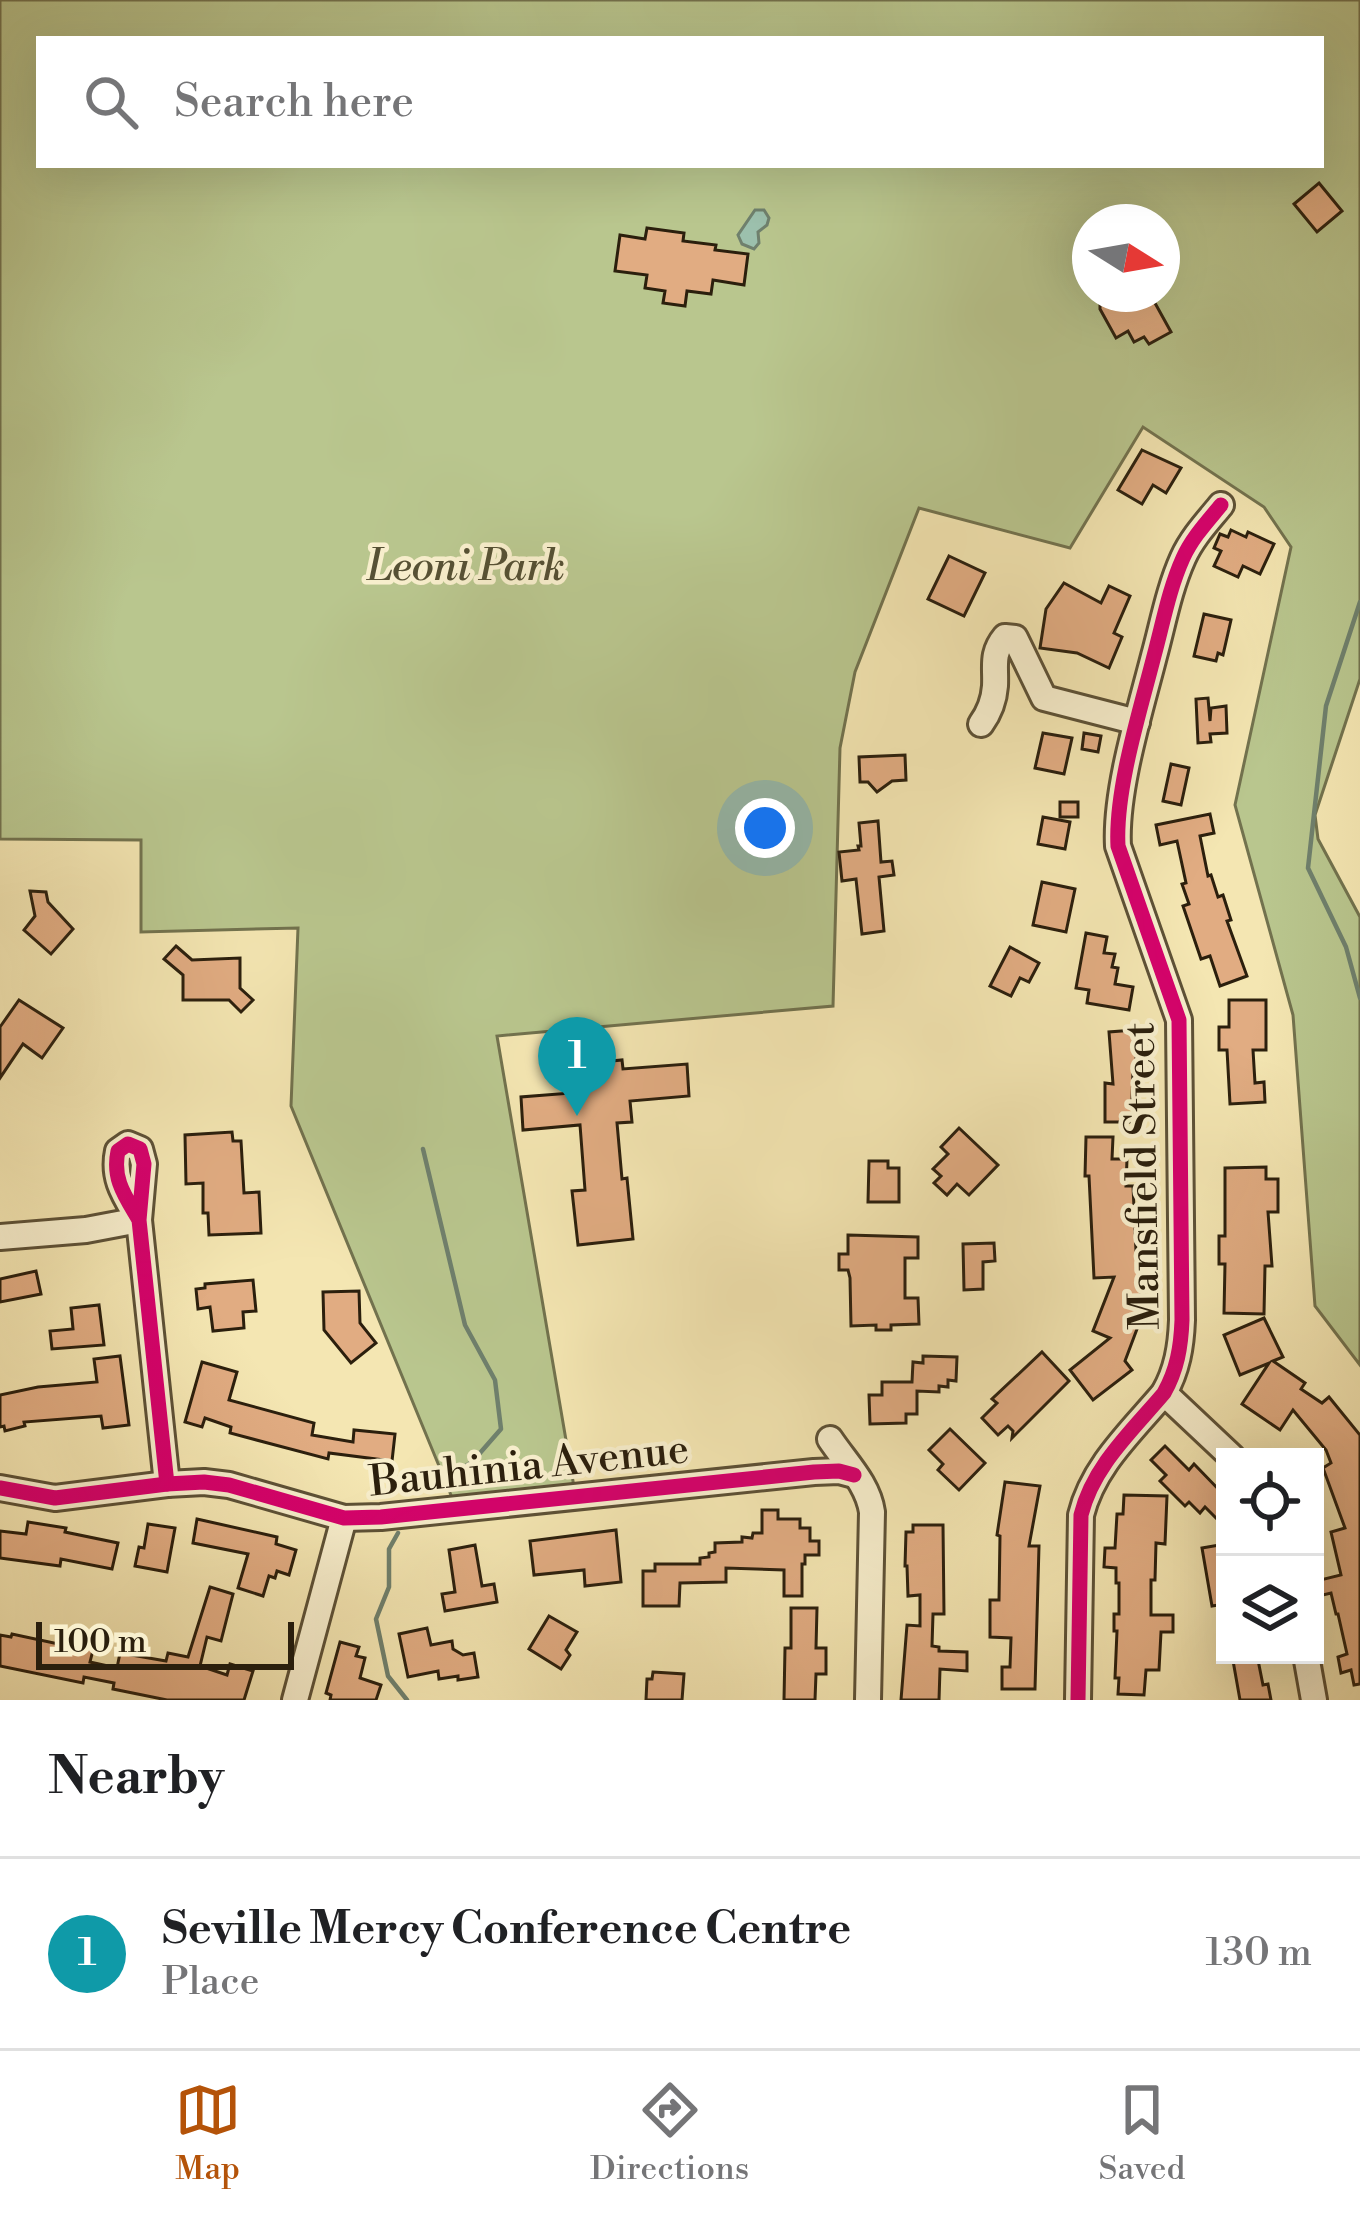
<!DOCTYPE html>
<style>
body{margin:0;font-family:"Libre Bodoni",serif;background:#f2f2f2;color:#202124}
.controls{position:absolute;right:36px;bottom:36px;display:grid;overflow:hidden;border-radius:0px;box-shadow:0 12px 48px #0002}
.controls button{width:108px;height:108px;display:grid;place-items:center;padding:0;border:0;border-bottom:3px solid #e0e0e0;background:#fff;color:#202124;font:60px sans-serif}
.compass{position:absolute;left:1072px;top:204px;width:108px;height:108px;border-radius:50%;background:#fff;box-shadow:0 12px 48px #0002;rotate:101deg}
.scale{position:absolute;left:36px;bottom:30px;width:258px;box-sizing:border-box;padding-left:12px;border:6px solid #2b1f0d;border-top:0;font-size:33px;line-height:42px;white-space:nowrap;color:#2b1f0d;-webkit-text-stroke:9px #f8efcd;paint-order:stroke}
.you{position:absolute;left:765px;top:828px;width:42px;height:42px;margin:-30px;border:9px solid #fff;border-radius:50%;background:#1a73e8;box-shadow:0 0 0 18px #1a73e833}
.badge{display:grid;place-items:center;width:78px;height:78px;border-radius:50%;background:#b45309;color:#fff;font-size:39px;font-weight:700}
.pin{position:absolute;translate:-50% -99px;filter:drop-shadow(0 3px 6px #0008)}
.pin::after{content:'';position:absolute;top:63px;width:42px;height:36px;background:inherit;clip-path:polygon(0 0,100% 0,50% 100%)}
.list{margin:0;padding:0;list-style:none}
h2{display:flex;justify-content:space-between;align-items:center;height:156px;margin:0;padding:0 48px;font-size:51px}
h2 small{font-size:39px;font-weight:400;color:#757577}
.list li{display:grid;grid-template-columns:78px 1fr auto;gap:36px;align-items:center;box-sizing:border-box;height:192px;padding:0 48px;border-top:3px solid #e0e0e0}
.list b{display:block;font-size:45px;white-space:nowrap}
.list p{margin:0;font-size:39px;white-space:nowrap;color:#757577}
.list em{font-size:39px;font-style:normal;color:#757577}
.icon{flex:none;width:66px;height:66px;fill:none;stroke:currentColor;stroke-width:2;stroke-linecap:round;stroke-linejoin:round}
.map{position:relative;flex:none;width:1360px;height:1700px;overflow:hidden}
.search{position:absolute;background:#fff;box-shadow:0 12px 48px #0002;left:36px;right:36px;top:36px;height:132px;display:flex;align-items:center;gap:30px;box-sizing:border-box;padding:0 42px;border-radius:0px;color:#757577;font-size:45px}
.sheet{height:348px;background:#fff}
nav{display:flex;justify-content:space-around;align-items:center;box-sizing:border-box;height:168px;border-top:3px solid #e0e0e0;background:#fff;font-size:33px;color:#757577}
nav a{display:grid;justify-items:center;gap:6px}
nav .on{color:#b45309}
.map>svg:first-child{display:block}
.green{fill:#b9c68e;stroke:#72724e;stroke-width:3;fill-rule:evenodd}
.water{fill:#9cc0ad;stroke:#6f806d;stroke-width:3}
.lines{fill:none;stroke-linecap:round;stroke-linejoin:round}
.stream{stroke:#6f806d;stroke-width:4.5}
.building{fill:#e1ac82;stroke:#2b1f0d;stroke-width:3}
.minor-casing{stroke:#5d5136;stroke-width:30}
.minor{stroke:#f8efcd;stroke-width:24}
.cycleway-casing{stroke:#f8efcd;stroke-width:22}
.cycleway{stroke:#d6006c;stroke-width:15}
.labels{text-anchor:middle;stroke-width:9;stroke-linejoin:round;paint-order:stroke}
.park-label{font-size:42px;font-style:italic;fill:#565134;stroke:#f8efcd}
.street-label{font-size:42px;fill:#2b1f0d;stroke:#f8efcd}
</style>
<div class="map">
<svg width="1360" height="1700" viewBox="0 0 1360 1700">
<rect width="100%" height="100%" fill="#f4e6b2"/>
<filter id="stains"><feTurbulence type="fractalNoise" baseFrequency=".00167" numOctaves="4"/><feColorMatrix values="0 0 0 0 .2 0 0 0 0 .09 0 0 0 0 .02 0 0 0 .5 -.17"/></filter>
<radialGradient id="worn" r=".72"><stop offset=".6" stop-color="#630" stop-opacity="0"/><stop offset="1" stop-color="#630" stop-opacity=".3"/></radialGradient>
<path class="green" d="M0 0H1360V679L1315 815 1318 839 1360 917V1365L1315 1306 1293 1015 1235 805 1291 547 1264 507 1143 427 1070 548 919 508 855 672 840 748 833 1006 497 1036 574 1487 453 1500 291 1106 298 928 141 932V840L0 839ZM39 39H1321V165H39ZM1090 222H1162V294H1090Z"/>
<path class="water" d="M755 210H764L769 218 767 225 758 232 759 243 754 249 742 244 738 235Z"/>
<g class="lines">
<g class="stream">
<path d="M1360 602 1326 706 1308 868 1346 947 1360 998"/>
<path d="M423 1149 465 1325 495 1380 501 1429 473 1461 430 1490"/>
<path d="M398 1533 389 1549V1587L376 1619 388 1676 407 1700"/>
</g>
</g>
<g class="building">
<path d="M1319 183 1342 211 1317 232 1294 204Z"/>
<path d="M647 228 684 233 683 241 716 245 715 250 748 254 744 285 713 280 711 294 687 291 685 306 663 303 665 291 645 288 647 275 615 271 620 235 645 239Z"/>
<path d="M1100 294H1150L1171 332 1149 344 1144 337 1134 342 1128 331 1116 338 1100 309Z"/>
<path d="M1142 450 1181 468 1166 493 1153 485 1142 504 1118 490Z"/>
<path d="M1231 530 1246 537 1248 532 1274 544 1260 574 1243 566 1238 577 1214 566 1221 551 1214 548 1220 534 1228 537Z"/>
<path d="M949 556 985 573 964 616 928 599Z"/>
<path d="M1064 583 1101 603 1109 586 1130 596 1114 633 1122 637 1109 668 1077 653 1040 648 1046 609Z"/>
<path d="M1204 614 1231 620 1223 655 1218 653 1216 661 1194 656Z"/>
<path d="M1208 698 1210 721 1211 708 1226 706 1227 733 1210 734 1211 742 1198 743 1196 699Z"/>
<path d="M1043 733 1072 738 1064 774 1035 768Z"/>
<path d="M1084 733 1101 736 1098 752 1082 749Z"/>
<path d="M905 755 906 780 892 781 877 792 868 782H860L859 757Z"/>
<path d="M1171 764 1189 768 1181 805 1163 801Z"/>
<rect x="1060" y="802" width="18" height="15"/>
<path d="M1210 814 1214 833 1200 836 1208 876 1211 875 1218 897 1223 895 1231 920 1227 921 1247 976 1220 986 1210 956 1201 959 1183 906 1189 904 1182 884 1186 883 1177 841 1160 845 1156 825Z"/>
<path d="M1043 817 1070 822 1065 849 1038 844Z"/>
<path d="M878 821 881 862 892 861 894 875 879 877 884 931 862 934 856 879 842 881 839 852 859 850 858 846H861L859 823Z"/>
<path d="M1042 882 1075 889 1066 932 1033 925Z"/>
<path d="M30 891 46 892 48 902 73 929 51 954 24 930 35 916Z"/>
<path d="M1086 933 1107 937 1104 953 1115 954 1112 967 1118 968 1115 984 1133 987 1129 1010 1087 1003 1089 990 1076 988Z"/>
<path d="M176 946 192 960 240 958V988L253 1000 241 1012 229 1000H183V975L164 959Z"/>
<path d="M1010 947 1039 963 1029 982 1020 978 1011 996 990 986Z"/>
<path d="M19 1000 63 1028 42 1058 23 1044 0 1078V1027Z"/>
<path d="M1229 1000H1266V1050H1253L1255 1083 1264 1082 1265 1102 1230 1104 1227 1050H1219V1027H1229Z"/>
<path d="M1134 1030 1137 1071H1133L1132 1099H1138L1137 1122H1105V1083L1113 1084 1109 1032Z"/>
<path d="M610 1050 611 1061 622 1060 623 1069 687 1064 689 1096 630 1101 632 1122 617 1123 622 1179 627 1178 633 1239 578 1245 572 1191 585 1190 580 1125 523 1130 521 1097 572 1093 570 1075 584 1074 582 1052Z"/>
<path d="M959 1128 998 1165 969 1195 957 1184 947 1195 934 1183 941 1176 933 1169 948 1154 941 1147Z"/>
<path d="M232 1132 233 1141H241L244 1193 259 1192 261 1233 209 1235 208 1213H203V1183L186 1184 185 1135Z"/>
<path d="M1086 1137H1113L1112 1159H1127L1126 1186H1133L1136 1251H1140L1141 1293 1145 1295 1136 1319 1140 1321 1125 1361 1132 1370 1093 1400 1070 1370 1110 1338 1093 1331 1114 1277 1094 1278 1089 1176H1085Z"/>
<path d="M869 1161H888V1168H899V1202H868Z"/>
<path d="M1266 1167V1179H1278V1212H1268L1272 1266H1265L1264 1314 1224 1313 1225 1264H1219V1236H1225V1168Z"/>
<path d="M848 1235 918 1237V1258H905V1298H918L919 1324 891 1325V1330H876V1325L851 1326 850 1278 848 1270H839V1254H848Z"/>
<path d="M994 1243 995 1261 983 1262V1289L964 1290 963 1244Z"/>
<path d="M36 1271 41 1294 0 1302V1279Z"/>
<path d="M253 1280 256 1311 243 1312 244 1328 213 1331 210 1307 198 1309 196 1289 205 1288V1284Z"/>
<path d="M359 1291 360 1323 376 1343 351 1363 324 1330 323 1292Z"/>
<path d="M99 1305 104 1345 52 1349 50 1331 73 1329 71 1308Z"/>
<path d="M1264 1318 1283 1357 1273 1361 1305 1383 1301 1389 1322 1403 1329 1397 1360 1435V1684L1354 1685 1351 1670 1341 1673 1338 1657 1347 1654 1338 1614H1336L1331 1593 1323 1595 1320 1580 1341 1575 1331 1532 1345 1528 1323 1468 1331 1463 1326 1450 1293 1410 1280 1430 1242 1404 1269 1363 1240 1375 1224 1335Z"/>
<path d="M1042 1352 1069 1381 1012 1438 1013 1431 1008 1426 998 1435 982 1418 997 1403 992 1399Z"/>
<path d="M120 1356 129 1425 103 1428 101 1416 24 1422 25 1426 5 1431 4 1426 0 1427V1395L38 1387 97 1382 94 1359Z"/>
<path d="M923 1356 957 1357 956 1381 948 1380V1387L939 1386V1392L917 1391V1414H906V1423L870 1424 869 1395H882V1382H912L913 1362 923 1363Z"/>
<path d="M202 1362 237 1372 229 1400 314 1423 312 1435 353 1442 354 1430 395 1434 392 1461 329 1453 328 1459 230 1433 231 1427 205 1418 202 1427 185 1422Z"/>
<path d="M950 1429 985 1463 959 1490 938 1470 943 1464 929 1450Z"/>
<path d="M1165 1446 1189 1470 1194 1464 1225 1496V1527L1205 1507 1200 1513 1189 1502 1185 1506 1160 1481 1166 1475 1151 1460Z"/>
<path d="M1005 1482 1040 1486 1029 1546H1039L1035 1689H1002V1667H1010L1011 1638 990 1637V1600H999L1000 1536 997 1535Z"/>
<path d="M1124 1495 1167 1496 1165 1544 1156 1543 1155 1580H1151V1615H1173V1632H1161L1159 1670H1146L1144 1695 1118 1694 1119 1678H1115L1117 1631H1114V1614H1119V1583H1116V1568L1104 1567 1105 1548H1115L1117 1514H1123Z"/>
<path d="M762 1510H778V1519H800V1528H810V1541H819V1555H805V1564H802V1596H784V1570L726 1568V1582L680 1583 679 1606H643V1571H655V1564H700V1558L709 1557V1553L715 1552V1543L742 1542V1537L752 1538 753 1533H762Z"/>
<path d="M197 1519 277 1537 276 1544 296 1550 289 1575 277 1571 275 1578 269 1576 263 1596 238 1588 248 1554 193 1543Z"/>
<path d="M28 1522 66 1528 65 1532 118 1543 112 1569 61 1559 60 1566 0 1558V1531L26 1534Z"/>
<path d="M148 1524 175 1528 167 1572 135 1566 139 1547 144 1548Z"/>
<path d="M913 1525H943L944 1614H933L932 1646 939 1647V1651L967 1652V1671L940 1669 939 1700H901L907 1625 920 1626V1595L908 1596 907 1566H905L906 1532H913Z"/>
<path d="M616 1530 621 1582 585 1586 584 1570 534 1575 530 1541Z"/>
<path d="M1225 1544V1604L1212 1606 1202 1548Z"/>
<path d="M475 1545 482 1586 494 1584 497 1602 445 1611 442 1594 455 1592 449 1550Z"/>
<path d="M210 1587 233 1594 221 1641 207 1637 200 1666 227 1675 230 1664 253 1671 244 1700H167L113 1689 114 1683 84 1677 83 1683 0 1666V1635L11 1637 12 1634 77 1648 78 1642 94 1646 90 1662 117 1668 120 1653 166 1661 168 1653 188 1657Z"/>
<path d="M791 1608H817L816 1648H826V1674H816L815 1700H784L785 1648H791Z"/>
<path d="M549 1616 577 1632 566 1650 570 1655 561 1669 529 1649Z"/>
<path d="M427 1628 431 1645 452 1641 453 1649 463 1655 474 1653 478 1677 458 1680V1676L439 1679 438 1671 408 1677 399 1634Z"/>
<path d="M340 1642 359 1647 356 1656 365 1658 360 1678 381 1685 376 1700H330L331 1695 326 1693Z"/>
<path d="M1232 1655H1257L1263 1685 1268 1684 1271 1700H1240Z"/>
<path d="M653 1672 684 1674 682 1700H646L647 1679H652Z"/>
</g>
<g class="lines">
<g class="minor-casing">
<g id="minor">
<path d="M981 724C989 713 994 700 995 686 996 666 991 654 1005 637L1015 638 1044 698 1137 722"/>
<path d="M139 1220C125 1196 112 1179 118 1151L128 1144 140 1149 144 1164 139 1220 167 1484"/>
<path d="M0 1237 86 1230 139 1220"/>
<path d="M1164 1393 1232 1457"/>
<path d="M830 1439C846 1463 868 1484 872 1512L868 1700"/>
<path d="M0 1488 55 1498 167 1484 204 1482 229 1485 344 1518 381 1517 814 1472 839 1471 854 1475"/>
<path d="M1306 1655 1314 1700"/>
<path d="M295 1700 344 1518"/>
<path d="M1078 1700 1081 1515C1093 1466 1132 1431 1164 1393 1177 1370 1181 1347 1182 1320L1179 1020 1118 846C1115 790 1140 711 1154 656 1163 623 1169 589 1183 558 1192 538 1207 522 1221 505"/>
</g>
</g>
<use href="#minor" class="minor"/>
<g class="cycleway-casing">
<g id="cycleway">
<path d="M139 1220C125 1196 112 1179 118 1151L128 1144 140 1149 144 1164 139 1220 167 1484"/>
<path d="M0 1488 55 1498 167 1484 204 1482 229 1485 344 1518 381 1517 814 1472 839 1471 854 1475"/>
<path d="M1078 1700 1081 1515C1093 1466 1132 1431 1164 1393 1177 1370 1181 1347 1182 1320L1179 1020 1118 846C1115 790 1140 711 1154 656 1163 623 1169 589 1183 558 1192 538 1207 522 1221 505"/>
</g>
</g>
<use href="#cycleway" class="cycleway"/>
</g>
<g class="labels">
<g class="park-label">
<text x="466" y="580">Leoni Park</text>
</g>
<g class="street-label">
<text transform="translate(1141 1176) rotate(-91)" y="15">Mansfield Street</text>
<text transform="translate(529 1464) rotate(-6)" y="15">Bauhinia Avenue</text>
</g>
</g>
<rect width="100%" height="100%" filter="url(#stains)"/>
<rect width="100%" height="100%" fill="url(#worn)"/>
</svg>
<div class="controls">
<button><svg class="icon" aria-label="locate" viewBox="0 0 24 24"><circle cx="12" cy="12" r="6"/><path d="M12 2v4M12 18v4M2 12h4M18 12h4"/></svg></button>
<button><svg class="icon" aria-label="layers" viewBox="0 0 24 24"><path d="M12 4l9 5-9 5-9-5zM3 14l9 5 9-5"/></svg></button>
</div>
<svg class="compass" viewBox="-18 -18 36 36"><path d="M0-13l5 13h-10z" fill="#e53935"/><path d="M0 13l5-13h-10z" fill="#757577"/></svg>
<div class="scale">100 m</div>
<div class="you"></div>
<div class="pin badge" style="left:577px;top:1116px;background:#0f9aa8">1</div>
<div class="search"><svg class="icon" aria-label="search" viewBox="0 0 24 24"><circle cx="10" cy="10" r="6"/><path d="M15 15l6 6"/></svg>Search here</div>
</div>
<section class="sheet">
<h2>Nearby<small></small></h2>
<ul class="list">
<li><span class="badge" style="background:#0f9aa8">1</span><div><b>Seville Mercy Conference Centre</b><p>Place</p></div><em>130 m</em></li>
</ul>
</section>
<nav>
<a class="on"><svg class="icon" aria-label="map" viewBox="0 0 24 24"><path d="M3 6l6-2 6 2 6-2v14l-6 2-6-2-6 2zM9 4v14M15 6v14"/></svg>Map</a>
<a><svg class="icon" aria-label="directions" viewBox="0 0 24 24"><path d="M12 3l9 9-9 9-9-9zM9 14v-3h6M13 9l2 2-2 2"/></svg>Directions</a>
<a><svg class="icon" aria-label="saved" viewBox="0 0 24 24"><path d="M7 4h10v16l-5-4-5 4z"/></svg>Saved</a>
</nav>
